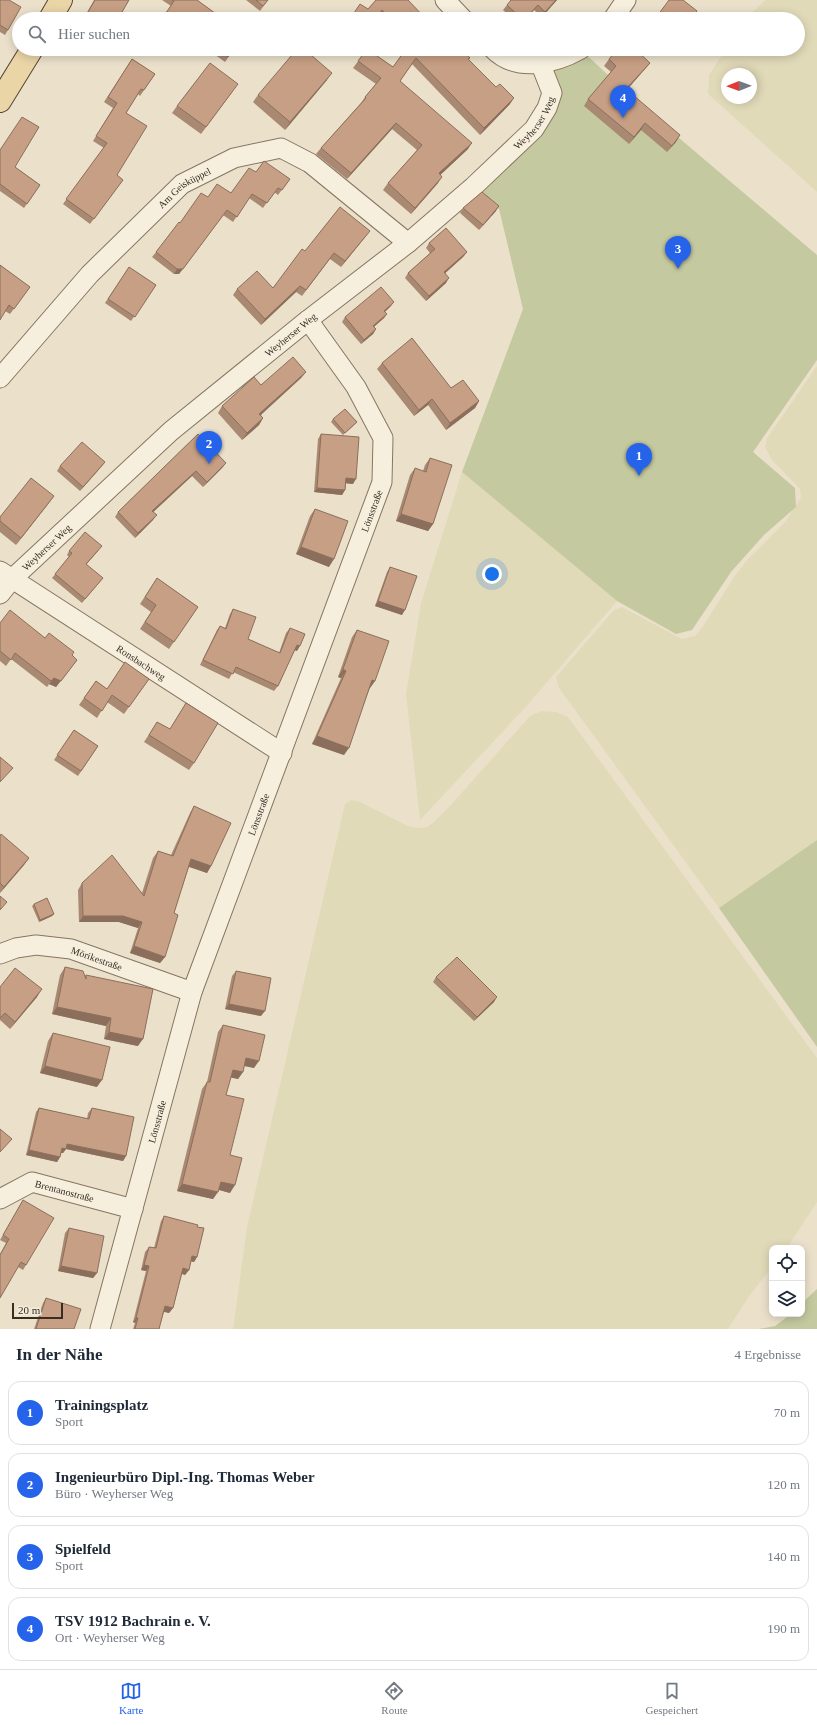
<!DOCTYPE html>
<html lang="de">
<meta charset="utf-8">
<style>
body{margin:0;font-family:"Times New Roman",serif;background:#f2f2f3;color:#1f2937}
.controls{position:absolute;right:12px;bottom:12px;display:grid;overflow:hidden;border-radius:8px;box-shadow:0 2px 10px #0003}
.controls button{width:36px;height:36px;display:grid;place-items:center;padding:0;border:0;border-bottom:1px solid #e0e1e3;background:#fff;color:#1f2937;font:20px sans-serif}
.compass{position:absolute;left:721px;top:68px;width:36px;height:36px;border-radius:50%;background:#fff;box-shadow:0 2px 10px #0003;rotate:269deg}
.scale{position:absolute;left:12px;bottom:10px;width:51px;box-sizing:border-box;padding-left:4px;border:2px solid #392d22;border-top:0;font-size:11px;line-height:14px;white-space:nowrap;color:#392d22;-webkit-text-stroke:3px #f3ecda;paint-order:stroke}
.you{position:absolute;left:492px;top:574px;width:14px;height:14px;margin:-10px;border:3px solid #fff;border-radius:50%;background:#1a73e8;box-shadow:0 0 0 6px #1a73e833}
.badge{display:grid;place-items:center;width:26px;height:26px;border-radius:50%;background:#2563eb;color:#fff;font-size:13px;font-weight:700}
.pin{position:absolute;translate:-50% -33px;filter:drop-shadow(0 1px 2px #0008)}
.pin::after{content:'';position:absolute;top:21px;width:14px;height:12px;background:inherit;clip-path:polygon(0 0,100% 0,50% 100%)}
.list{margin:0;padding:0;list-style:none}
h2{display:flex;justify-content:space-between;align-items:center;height:52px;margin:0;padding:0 16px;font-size:17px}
h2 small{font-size:13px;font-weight:400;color:#747a83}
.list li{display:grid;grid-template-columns:26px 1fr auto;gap:12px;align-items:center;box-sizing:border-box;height:64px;margin:0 8px 8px;padding:0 8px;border:1px solid #e0e1e3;border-radius:12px}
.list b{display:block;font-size:15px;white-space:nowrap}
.list p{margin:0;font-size:13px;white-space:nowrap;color:#747a83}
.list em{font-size:13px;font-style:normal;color:#747a83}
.icon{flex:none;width:22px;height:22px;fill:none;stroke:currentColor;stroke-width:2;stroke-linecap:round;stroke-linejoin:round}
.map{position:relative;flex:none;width:817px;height:1329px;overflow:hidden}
.search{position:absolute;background:#fff;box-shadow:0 2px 10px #0003;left:12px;right:12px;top:12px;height:44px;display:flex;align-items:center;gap:10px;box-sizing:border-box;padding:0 14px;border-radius:22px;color:#747a83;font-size:15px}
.sheet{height:340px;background:#fff}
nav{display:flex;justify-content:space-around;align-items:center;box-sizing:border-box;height:56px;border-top:1px solid #e0e1e3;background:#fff;font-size:11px;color:#747a83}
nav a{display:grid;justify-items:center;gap:2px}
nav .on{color:#2563eb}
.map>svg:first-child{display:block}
.farmland{fill:#e1dab9;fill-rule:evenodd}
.green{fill:#c5c99f}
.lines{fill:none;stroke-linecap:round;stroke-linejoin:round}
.minor-casing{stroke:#877560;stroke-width:21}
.major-casing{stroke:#564334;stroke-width:24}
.minor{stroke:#f7efde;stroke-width:19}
.major{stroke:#ead5a7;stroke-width:22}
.wall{fill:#aa8972}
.shaded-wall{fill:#8b6f5c}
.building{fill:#c69f84;stroke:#8b6f5c}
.labels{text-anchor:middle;stroke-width:3;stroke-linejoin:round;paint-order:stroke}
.street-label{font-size:10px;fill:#392d22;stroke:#f3ecda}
</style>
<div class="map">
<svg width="817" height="1329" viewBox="0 0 817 1329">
<rect width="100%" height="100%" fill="#ebe1cb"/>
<g class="farmland">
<path d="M765 0H817V192L708 94 709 75 726 49H798V19H746ZM727 74H751V98H727Z"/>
<path d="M817 366V840L719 908 559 688 556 677 614 610 622 607 682 639 695 636 702 628 734 577 747 560 786 521 801 497 800 489 772 460 765 447 767 438Z"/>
<path d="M462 472 617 601 524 709 420 820 406 694 421 603Z"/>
<path d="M542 711 556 712 568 717 817 1058V1202L787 1248H772V1267L750 1295 728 1329H233L247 1227 345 804 351 800 358 801 408 826 418 828 427 827 434 822 449 807 530 716Z"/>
</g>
<g class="green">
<path d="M580 49 646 110 817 255V360L753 452 795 488 796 507 764 535 731 572 692 630 676 634 617 601 462 472 523 309 499 209 473 187 547 108 541 65Z"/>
<path d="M817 840V1047L719 908Z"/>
<path d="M817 1289V1329H759L775 1326 791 1314H802V1303Z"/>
</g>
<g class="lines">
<g class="minor-casing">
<g id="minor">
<path d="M445 0 463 19"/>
<path d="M613 19 626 0"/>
<path d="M493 49C516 73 555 64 581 49"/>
<path id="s1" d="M0 378 90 274 182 184 234 158 281 148 310 163 408 243"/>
<path id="s2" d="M0 571 282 753"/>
<path id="s3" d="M0 594 12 579 171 431 308 320 408 243 473 187 534 129 547 108 552 93 541 65"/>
<path id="s4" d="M0 954 16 948 36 945 71 949 192 992"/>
<path id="s5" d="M0 1199 32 1182 133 1209"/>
<path id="s6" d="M100 1329 192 992 382 482 383 438 356 387 308 320"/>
</g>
</g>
<g class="major-casing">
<g id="major">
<path d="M50 19 61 0"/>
<path d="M0 101 32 49"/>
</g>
</g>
<use href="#minor" class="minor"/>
<use href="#major" class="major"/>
</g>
<g class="wall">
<path d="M0 0 8 30 5 35 0 32Z"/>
<path d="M94 0H129L118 19H90L85 16Z"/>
<path d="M162 0H197L223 19H165L162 17 171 6Z"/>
<path d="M246 0H268L260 11Z"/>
<path d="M376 0 426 19H380L368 9Z"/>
<path d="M557 0 542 17 534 10 526 19H513L503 10 507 5Z"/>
<path d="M207 49H234L225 62Z"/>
<path d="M367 49 393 67 406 49 469 60 510 104 480 135 412 64 400 81 468 149 440 175 438 183 411 214 383 190 388 183 417 150 392 129 347 179 316 154 321 148 361 103 365 97 376 84 353 68Z"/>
<path d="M132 59 155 74 140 96 138 94 126 113 117 175 123 180 90 224 63 204 104 148 93 141 113 108 104 102Z"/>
<path d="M609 59 650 63 645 69 627 90 676 142 667 152 641 130 629 144 584 106 588 99 611 72 604 66Z"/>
<path d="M327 80 285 130 253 102 258 95Z"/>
<path d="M233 91 201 134 172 113 177 106Z"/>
<path d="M0 150 15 167 40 185 24 208 0 191Z"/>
<path d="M256 172 290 179 278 195 274 192 263 208 249 198 233 222 223 215 179 274H174L152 257 180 223 208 197 231 193Z"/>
<path d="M463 208 496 211 479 230 460 213Z"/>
<path d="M366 236 341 267 330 259 302 296 296 292 261 325 233 295 237 289 273 288 305 251Z"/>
<path d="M429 243 467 252 463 257 445 273 446 283 426 301 405 278 408 273 430 253 426 248Z"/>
<path d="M0 265 30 287 10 314 5 311Z"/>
<path d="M129 267 156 285 131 321 105 303Z"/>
<path d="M391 306 385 312 387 314 384 318 374 327 376 329 373 334 361 344 342 322 345 317Z"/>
<path d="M382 363 479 401 475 408 446 430 428 405 414 416 377 369Z"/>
<path d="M306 372 301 378 261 415 263 418 259 425 242 440 218 413 222 406 261 385Z"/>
<path d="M333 419 357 422 355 424 343 435 331 422Z"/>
<path d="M198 434 226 463 222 468 203 487 192 476 153 512V520L135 538 115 517 118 512Z"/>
<path d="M321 434 353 484 346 483 345 490 342 495 314 492 318 439Z"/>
<path d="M430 458 433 524 428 531 396 521 410 475 415 468 423 471 425 465Z"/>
<path d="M105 462 101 467 80 491 57 471 60 466Z"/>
<path d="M54 496 16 545 0 532V517Z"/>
<path d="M315 509 329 567 296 554 310 516Z"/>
<path d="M99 550 86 565 103 578 82 603 52 578 69 557 67 555 69 551Z"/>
<path d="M390 567 402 615 375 606 387 572Z"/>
<path d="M157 578 198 607 169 649 140 629 151 612 140 604Z"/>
<path d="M233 609 248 639 279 653 286 633 290 628 297 651 294 650 278 686 274 691 233 672 229 679 200 665 217 630 220 626 225 628 230 614Z"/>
<path d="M0 623 45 638 72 655 77 660 56 687 49 684 47 687 11 659 6 666 0 661Z"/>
<path d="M357 630 375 681 370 688 344 755 312 744 341 678 338 677 352 637Z"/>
<path d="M149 679 124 714 107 702 97 718 79 705 96 681 107 689Z"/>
<path d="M186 703 194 763 189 770 144 742 157 722 170 729Z"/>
<path d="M74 730 98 746 78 776 54 760Z"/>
<path d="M194 806 211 866 207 873 189 866 174 913 165 957 160 963 130 953 138 928 119 922H79L78 890 82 883 142 893 153 858 158 851 171 855 190 813Z"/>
<path d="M0 836 29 858 24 865 0 893Z"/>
<path d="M34 904 54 914 52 916 39 922 32 906Z"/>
<path d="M65 967 85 976 86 975 138 1046 104 1039 106 1026 52 1014 60 975Z"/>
<path d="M236 971 261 1016 225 1009 232 976Z"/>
<path d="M436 977 494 1002 474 1021 433 982Z"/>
<path d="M0 987 37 997 10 1029 0 1020Z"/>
<path d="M223 1025 254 1068 244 1066 243 1072 238 1079 231 1077 226 1095 230 1155V1193L219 1190 213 1199 177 1191 202 1089 207 1082 218 1032Z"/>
<path d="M53 1033 97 1087 40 1073 48 1041Z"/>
<path d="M39 1108 87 1119 88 1113 92 1108 126 1156 123 1161 66 1149 63 1153H61L60 1157 57 1162 26 1155 36 1112Z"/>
<path d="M23 1200 26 1265 23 1270 18 1267 0 1298V1254L6 1243 0 1240Z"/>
<path d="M164 1216 197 1227V1257L194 1262 191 1261 189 1270 185 1275 182 1274 173 1308 169 1313 164 1312 159 1329H133L135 1323 133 1322 146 1271 141 1270 145 1252 149 1247 154 1248 161 1221Z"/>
<path d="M69 1228 97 1273 93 1278 58 1271 65 1233Z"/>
<path d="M46 1298 74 1329H34L43 1303Z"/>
</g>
<g class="shaded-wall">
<path d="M556 0H557L542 17 545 12Z"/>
<path d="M538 5 526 19H525Z"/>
<path d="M650 63 645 69 621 96 626 89Z"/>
<path d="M332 73 327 80 285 130 290 122Z"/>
<path d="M514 98 510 104 480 135 484 128Z"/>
<path d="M396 123 392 129 347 179 351 173Z"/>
<path d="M645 123 641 130 629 144 634 137Z"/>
<path d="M680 135 676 142 667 152 672 146Z"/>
<path d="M472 143 468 149 435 180 439 173Z"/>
<path d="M442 177 438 183 411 214 415 208Z"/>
<path d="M499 206 496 211 479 230 483 225Z"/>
<path d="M227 210 179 274H174L177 269Z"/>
<path d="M370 231 366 236 341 267 345 261Z"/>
<path d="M467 252 463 257 441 277 444 272Z"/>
<path d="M449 278 446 283 426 301 429 296Z"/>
<path d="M300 286 296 292 261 325 265 319Z"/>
<path d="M394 302 391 306 381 315 384 311Z"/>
<path d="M387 314 384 318 370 330 373 326Z"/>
<path d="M376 329 373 334 361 344 364 340Z"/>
<path d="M306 372 301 378 255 420 259 414Z"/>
<path d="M432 399 428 405 414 416 419 410Z"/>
<path d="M479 401 475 408 446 430 450 423Z"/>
<path d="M263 418 259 425 242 440 247 433Z"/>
<path d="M105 462 101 467 80 491 83 487Z"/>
<path d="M226 463 222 468 203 487 207 482Z"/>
<path d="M196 471 192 476 149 516 152 511Z"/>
<path d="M346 478 356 479 353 484 343 483Z"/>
<path d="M317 488 345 490 342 495 314 492Z"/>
<path d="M54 496 49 503 16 545 21 538Z"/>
<path d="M401 514 433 524 428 531 396 521Z"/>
<path d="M157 515 153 520 135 538 138 533Z"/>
<path d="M301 547 334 559 329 567 296 554Z"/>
<path d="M378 601 405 610 402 615 375 606Z"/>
<path d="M297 645 300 646 297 651 293 649Z"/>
<path d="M77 660 56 687 49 684 47 687 54 678Z"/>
<path d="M343 669 346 671 341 678 338 677Z"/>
<path d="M372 680 375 681 370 688 368 687Z"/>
<path d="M317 736 349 748 344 755 312 744Z"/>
<path d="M29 858 24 865 0 893 4 887Z"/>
<path d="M191 859 211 866 207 873 186 866Z"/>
<path d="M54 914 52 916 39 922 40 920Z"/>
<path d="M83 916H123L142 922 138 928 119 922H79Z"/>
<path d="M134 946 165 957 160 963 130 953Z"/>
<path d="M42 989 37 997 10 1029 15 1022Z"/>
<path d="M497 997 494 1002 474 1021 477 1017Z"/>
<path d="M229 1004 265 1011 261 1016 225 1009Z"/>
<path d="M57 1007 111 1018 106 1026 52 1014Z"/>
<path d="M109 1032 143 1039 138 1046 104 1039Z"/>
<path d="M246 1058 259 1061 254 1068 241 1065Z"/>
<path d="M45 1066 102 1080 97 1087 40 1073Z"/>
<path d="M233 1070 243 1072 238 1079 228 1077Z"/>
<path d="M67 1144 126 1156 123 1161 66 1149 63 1153H59L62 1148Z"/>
<path d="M29 1150 60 1157 57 1162 26 1155Z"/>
<path d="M221 1182 235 1185 230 1193 216 1189Z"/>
<path d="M182 1184 218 1192 213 1199 177 1191Z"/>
<path d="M192 1256 197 1257 194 1262 189 1261Z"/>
<path d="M144 1265 149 1266 146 1271 141 1270Z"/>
<path d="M61 1266 97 1273 93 1278 58 1271Z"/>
<path d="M183 1268 189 1270 185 1275 180 1273Z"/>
<path d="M165 1306 173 1308 169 1313 162 1311Z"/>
<path d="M136 1318H138L135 1323 133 1322Z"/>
</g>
<g class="building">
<path d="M0 0H9L21 7 8 30 0 25Z"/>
<path d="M95 0H129L118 19H100L88 12Z"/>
<path d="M172 0H197L223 19H175L166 13 174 1Z"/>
<path d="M256 0H268L263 6Z"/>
<path d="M376 0H408L426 19H390L382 10 376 19H350L360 4 368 9Z"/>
<path d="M511 0H556L545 12 538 5 525 19H522L507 5Z"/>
<path d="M669 0H683L697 11 691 19H655Z"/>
<path d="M217 49H234L228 57Z"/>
<path d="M297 49H304L332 73 290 122 258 95Z"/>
<path d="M367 49 393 67 406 49H462L470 58 468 59 496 87 500 84 514 98 484 128 416 58 400 81 472 143 439 173 442 177 415 208 388 183 422 145 396 123 351 173 321 148 366 98 365 97 381 78 358 61Z"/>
<path d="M618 49H635L650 63 626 89 680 135 672 146 645 123 634 137 588 99 616 66 609 59Z"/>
<path d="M132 59 155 74 144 90 141 89 126 113 147 126 117 175 123 180 94 219 66 199 107 143 96 136 117 103 108 97Z"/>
<path d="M210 63 238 84 206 127 177 106Z"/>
<path d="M22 117 39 127 15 167 40 185 27 204 0 184V150Z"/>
<path d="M264 161 290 179 282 190 278 188 267 203 252 194 237 217 227 210 183 269H177L156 252 179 222 180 223 201 193 208 197 217 184 231 193 249 168 256 172Z"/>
<path d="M482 192 499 206 483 225 463 208Z"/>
<path d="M340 207 370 231 345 261 334 253 306 290 300 286 265 319 237 289 257 271 273 288 302 249 305 251Z"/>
<path d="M446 228 467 252 444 272 449 278 429 296 408 273 435 249 429 243Z"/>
<path d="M0 265 30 287 14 309 9 305 0 320Z"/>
<path d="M129 267 156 285 135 317 108 299Z"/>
<path d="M381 287 394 302 384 311 387 314 373 326 376 329 364 340 345 317Z"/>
<path d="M412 338 451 388 463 380 479 401 450 423 432 399 419 410 382 363Z"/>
<path d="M293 357 306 372 259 414 263 418 247 433 222 406 254 377 261 385Z"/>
<path d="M345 409 357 422 345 433 333 419Z"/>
<path d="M198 434 226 463 207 482 196 471 152 511 157 515 138 533 118 512Z"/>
<path d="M321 434 359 437 356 479 346 478 345 490 317 488Z"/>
<path d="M82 442 105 462 83 487 60 466Z"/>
<path d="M430 458 452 465 433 524 401 514 415 468 426 472Z"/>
<path d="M31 478 54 496 21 538 0 521V517Z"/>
<path d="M315 509 348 521 334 559 301 547Z"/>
<path d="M85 532 102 546 86 564 103 578 85 599 55 574 72 553 69 551Z"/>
<path d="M390 567 417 576 405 610 378 601Z"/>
<path d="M157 578 198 607 174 642 145 622 156 605 145 597Z"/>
<path d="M233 609 256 617 248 639 280 653 290 628 305 634 300 646 297 645 278 686 236 667 233 674 203 660 220 626 226 629Z"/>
<path d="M10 610 45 638 49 633 74 652 72 655 77 660 61 681 54 678 51 681 15 653 11 660 0 651V623Z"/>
<path d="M357 630 389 641 375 681 372 680 349 748 317 736 346 671 343 669Z"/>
<path d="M125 662 149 679 129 707 112 695 102 711 84 698 96 681 107 689Z"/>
<path d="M186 703 218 723 194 763 149 735 157 722 170 729Z"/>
<path d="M74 730 98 746 81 771 57 755Z"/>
<path d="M0 757 13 768 0 782Z"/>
<path d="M194 806 231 823 211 866 191 859 174 913 178 915 165 957 134 946 142 922 123 916H83L82 883 112 855 144 896 158 851 173 856Z"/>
<path d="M1 834 29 858 4 887 0 883V836Z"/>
<path d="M0 896 7 902 0 910Z"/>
<path d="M47 898 54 914 40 920 34 904Z"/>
<path d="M457 957 497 997 477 1017 436 977Z"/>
<path d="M65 967 83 971 86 979V975L153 989 143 1039 109 1032 111 1018 57 1007Z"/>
<path d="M15 968 42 989 15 1022 5 1013 0 1018V987Z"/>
<path d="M236 971 271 978 265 1011 229 1004Z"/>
<path d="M223 1025 265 1035 259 1061 246 1058 243 1072 233 1070 226 1095 244 1099 230 1155 242 1158 235 1185 221 1182 218 1192 182 1184 207 1082H210Z"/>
<path d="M53 1033 110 1047 102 1080 45 1066Z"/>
<path d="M39 1108 89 1119 92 1108 134 1117 126 1156 67 1144 66 1149 62 1148 60 1157 29 1150Z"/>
<path d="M0 1129 12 1139 0 1152Z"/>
<path d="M23 1200 54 1218 26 1265 21 1262 0 1298V1255L9 1239 3 1235Z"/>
<path d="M164 1216 198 1225 197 1227 204 1228 197 1257 192 1256 189 1270 183 1268 173 1308 165 1306 159 1329H135L138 1318H136L149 1266 144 1265 149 1247 156 1248Z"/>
<path d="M69 1228 104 1236 97 1273 61 1266Z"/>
<path d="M46 1298 81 1309 74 1329H36Z"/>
</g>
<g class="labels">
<g class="street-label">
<text dy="4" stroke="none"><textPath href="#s3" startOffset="714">Weyherser Weg</textPath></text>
<text dy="4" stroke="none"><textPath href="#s1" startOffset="266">Am Geisküppel</textPath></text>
<text dy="4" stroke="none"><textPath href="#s3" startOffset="390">Weyherser Weg</textPath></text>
<text dy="4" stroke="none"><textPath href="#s6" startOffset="863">Lönsstraße</textPath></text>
<text dy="4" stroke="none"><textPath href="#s3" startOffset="66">Weyherser Weg</textPath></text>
<text dy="4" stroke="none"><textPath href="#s2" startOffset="168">Ronsbachweg</textPath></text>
<text dy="4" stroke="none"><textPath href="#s6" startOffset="539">Lönsstraße</textPath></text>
<text dy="4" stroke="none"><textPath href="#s4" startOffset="100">Mörikestraße</textPath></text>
<text dy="4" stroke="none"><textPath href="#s6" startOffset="215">Lönsstraße</textPath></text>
<text dy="4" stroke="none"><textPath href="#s5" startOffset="70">Brentanostraße</textPath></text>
</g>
</g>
</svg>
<div class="controls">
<button><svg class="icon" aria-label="locate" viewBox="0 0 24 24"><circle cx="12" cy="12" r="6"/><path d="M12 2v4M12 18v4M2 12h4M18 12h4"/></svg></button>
<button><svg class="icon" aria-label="layers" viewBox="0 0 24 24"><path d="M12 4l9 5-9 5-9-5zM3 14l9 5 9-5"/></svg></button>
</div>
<svg class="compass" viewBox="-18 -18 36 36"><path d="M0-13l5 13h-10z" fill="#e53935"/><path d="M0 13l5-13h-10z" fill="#747a83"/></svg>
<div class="scale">20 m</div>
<div class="you"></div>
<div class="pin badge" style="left:639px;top:476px">1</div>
<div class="pin badge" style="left:209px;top:464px">2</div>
<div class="pin badge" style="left:678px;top:269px">3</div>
<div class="pin badge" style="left:623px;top:118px">4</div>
<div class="search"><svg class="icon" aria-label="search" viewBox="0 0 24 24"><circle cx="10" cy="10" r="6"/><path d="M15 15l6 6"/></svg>Hier suchen</div>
</div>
<section class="sheet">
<h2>In der Nähe<small>4 Ergebnisse</small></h2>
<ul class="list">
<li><span class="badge">1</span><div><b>Trainingsplatz</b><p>Sport</p></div><em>70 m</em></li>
<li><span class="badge">2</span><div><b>Ingenieurbüro Dipl.-Ing. Thomas Weber</b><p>Büro · Weyherser Weg</p></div><em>120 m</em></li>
<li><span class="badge">3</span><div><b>Spielfeld</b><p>Sport</p></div><em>140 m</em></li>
<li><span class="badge">4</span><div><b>TSV 1912 Bachrain e. V.</b><p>Ort · Weyherser Weg</p></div><em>190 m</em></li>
</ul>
</section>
<nav>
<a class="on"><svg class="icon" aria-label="map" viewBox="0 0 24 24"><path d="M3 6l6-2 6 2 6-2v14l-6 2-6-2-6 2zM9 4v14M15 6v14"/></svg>Karte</a>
<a><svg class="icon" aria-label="directions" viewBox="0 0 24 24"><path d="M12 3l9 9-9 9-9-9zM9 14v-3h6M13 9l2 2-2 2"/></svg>Route</a>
<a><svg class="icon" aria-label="saved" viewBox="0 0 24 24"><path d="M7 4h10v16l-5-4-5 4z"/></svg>Gespeichert</a>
</nav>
